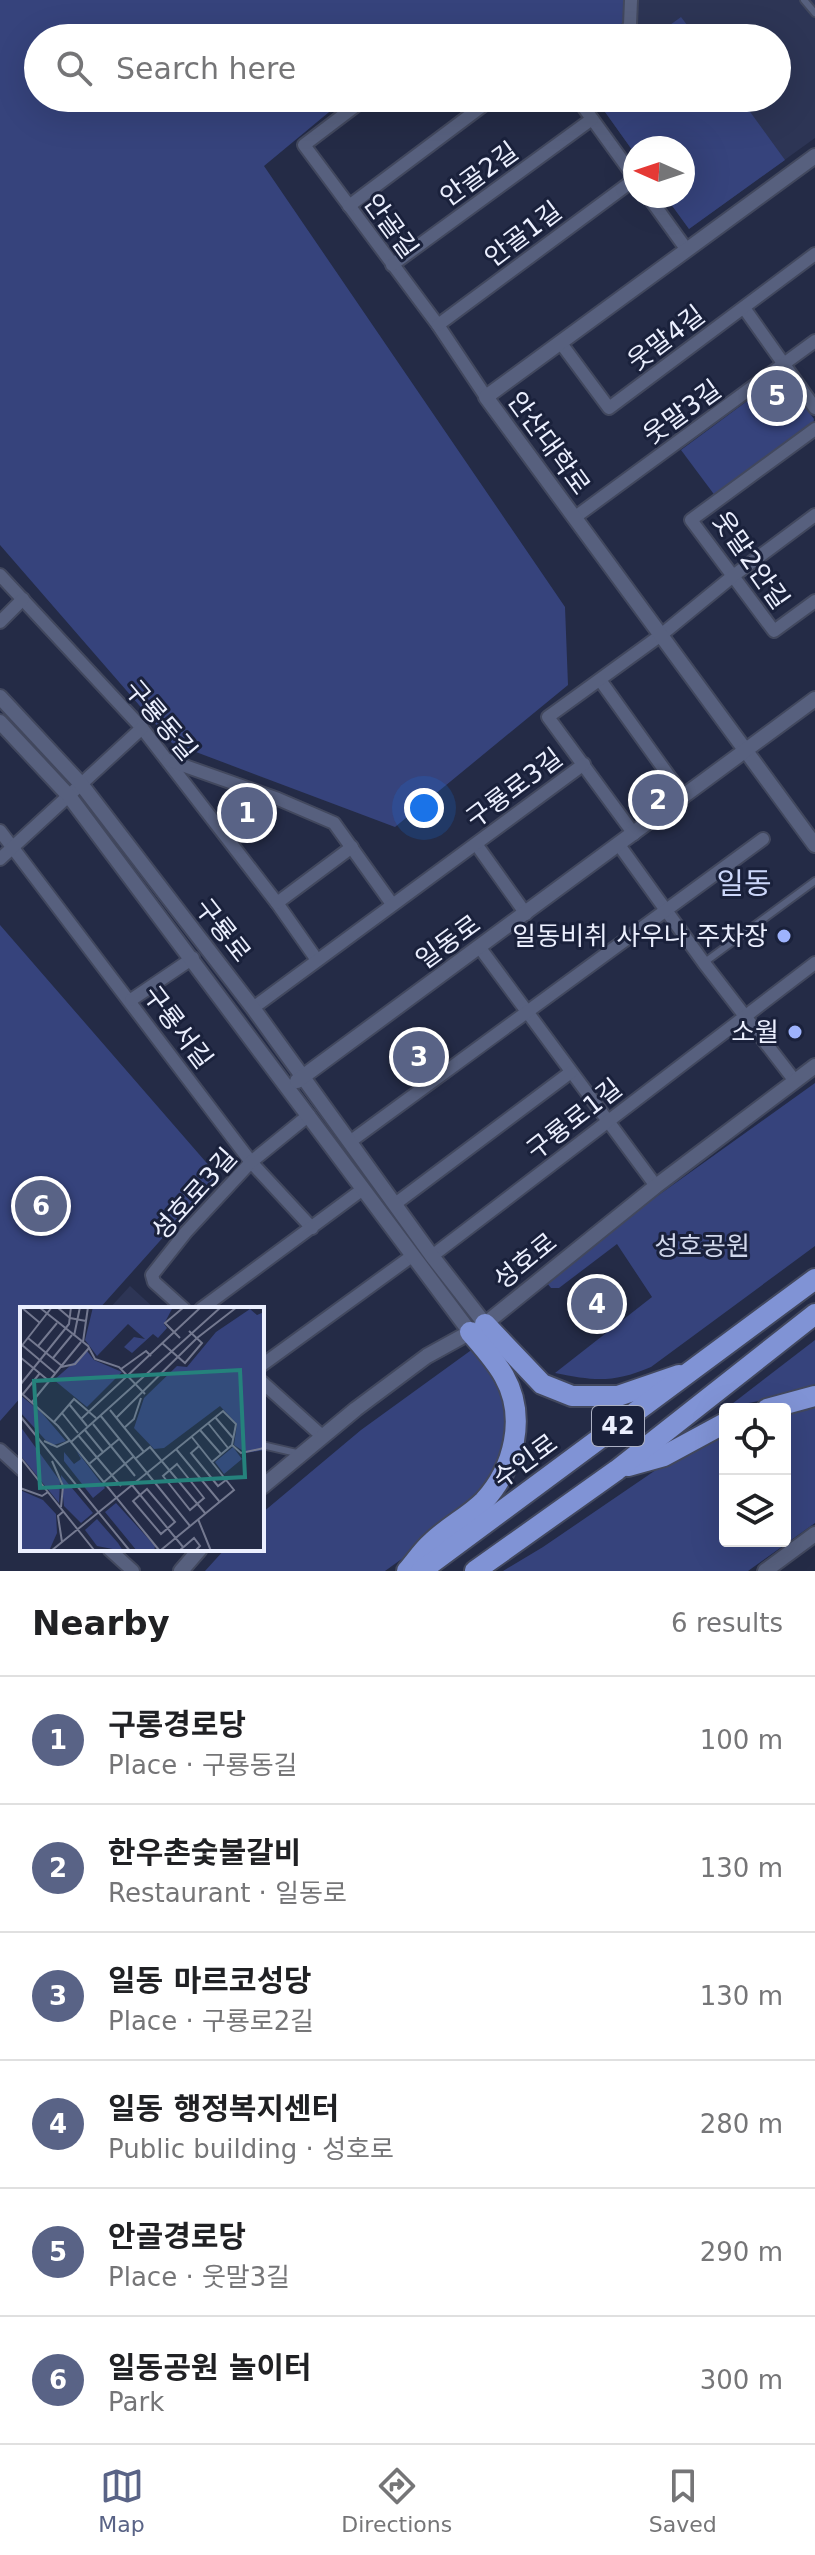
<!DOCTYPE html>
<meta charset="utf-8">
<style>
body{margin:0;font-family:"DejaVu Sans","Noto Sans KR",sans-serif;background:#f2f2f2;color:#202124}
.controls{position:absolute;right:24px;bottom:24px;display:grid;overflow:hidden;border-radius:8px;box-shadow:0 8px 32px #0002}
.controls button{width:72px;height:72px;display:grid;place-items:center;padding:0;border:0;border-bottom:2px solid #e0e0e0;background:#fff;color:#202124;font:40px sans-serif}
.compass{position:absolute;left:623px;top:136px;width:72px;height:72px;border-radius:50%;background:#fff;box-shadow:0 8px 32px #0002;rotate:273deg}
.you{position:absolute;left:424px;top:808px;width:28px;height:28px;margin:-20px;border:6px solid #fff;border-radius:50%;background:#1a73e8;box-shadow:0 0 0 12px #1a73e833}
.badge{display:grid;place-items:center;width:52px;height:52px;border-radius:50%;background:#596386;color:#fff;font-size:26px;font-weight:700}
.pin{position:absolute;translate:-50% -50%;border:4px solid #fff;box-shadow:0 2px 8px #0006}
.list{margin:0;padding:0;list-style:none}
h2{display:flex;justify-content:space-between;align-items:center;height:104px;margin:0;padding:0 32px;font-size:34px}
h2 small{font-size:26px;font-weight:400;color:#757577}
.list li{display:grid;grid-template-columns:52px 1fr auto;gap:24px;align-items:center;box-sizing:border-box;height:128px;padding:0 32px;border-top:2px solid #e0e0e0}
.list b{display:block;font-size:30px;white-space:nowrap}
.list p{margin:0;font-size:26px;white-space:nowrap;color:#757577}
.list em{font-size:26px;font-style:normal;color:#757577}
.icon{flex:none;width:44px;height:44px;fill:none;stroke:currentColor;stroke-width:2;stroke-linecap:round;stroke-linejoin:round}
.map{position:relative;flex:none;width:815px;height:1571px;overflow:hidden}
.search{position:absolute;background:#fff;box-shadow:0 8px 32px #0002;left:24px;right:24px;top:24px;height:88px;display:flex;align-items:center;gap:20px;box-sizing:border-box;padding:0 28px;border-radius:44px;color:#757577;font-size:30px}
.sheet{height:872px;background:#fff}
nav{display:flex;justify-content:space-around;align-items:center;box-sizing:border-box;height:112px;border-top:2px solid #e0e0e0;background:#fff;font-size:22px;color:#757577}
nav a{display:grid;justify-items:center;gap:4px}
nav .on{color:#596386}
.map>svg:first-child{display:block}
.built{fill:#2d3555}
.green{fill:#36437c}
.lines{fill:none;stroke-linecap:round;stroke-linejoin:round}
.service-casing{stroke:#42485e;stroke-width:10}
.minor-casing{stroke:#42485e;stroke-width:16}
.tertiary-casing{stroke:#42485e;stroke-width:18}
.trunk-casing{stroke:#42485e;stroke-width:24}
.service{stroke:#57607e;stroke-width:6}
.minor{stroke:#57607e;stroke-width:12}
.tertiary{stroke:#57607e;stroke-width:14}
.trunk{stroke:#8093d5;stroke-width:20}
.poi-dot{fill:#9eb3fd;stroke:#1a213b;stroke-width:3}
.labels{text-anchor:middle;stroke-width:6;stroke-linejoin:round;paint-order:stroke}
.shield{fill:#1a213b;stroke:#acb1c4;stroke-width:2}
.shield-label{font-size:24px;font-weight:bold;fill:#ebeffe}
.street-label{font-size:26px;fill:#ebeffe;stroke:#1a213b}
.poi-label{font-size:26px;fill:#ebeffe;stroke:#1a213b;text-anchor:end}
.park-label{font-size:26px;fill:#d1d8ec;stroke:#1a213b}
.quarter-label{font-size:30px;fill:#cbd6f9;stroke:#1a213b}
.inset-road{fill:none;stroke:#747990;stroke-width:2}
.view{fill:#25827c;fill-opacity:0.15;stroke:#25827c;stroke-width:4}
.inset-edge{fill:none;stroke:#ebeffe;stroke-width:4}
</style>
<div class="map">
<svg width="815" height="1571" viewBox="0 0 815 1571">
<rect width="100%" height="100%" fill="#242b46"/>
<g class="built">
<path d="M632 0H815V138L689 229 665 196H683V148H635V154L595 98H777V38H611L626 18Z"/>
<path d="M130 1286 155 1309H109Z"/>
</g>
<g class="green">
<path d="M0 0H632L626 18 611 38H38V98H346L264 166 565 607 568 685 395 827 172 743 0 545Z"/>
<path d="M681 17 697 38H652Z"/>
<path d="M595 98H740L785 160 689 229 665 196H683V148H635V154Z"/>
<path d="M778 378 784 379 814 419 813 425 716 497 681 450Z"/>
<path d="M0 925 218 1176 99 1309H22V1396L0 1421Z"/>
<path d="M815 1083V1246L651 1367C613 1383 595 1381 555 1373L652 1297 617 1244 559 1288H551L543 1278Z"/>
<path d="M815 1340V1390L728 1407Z"/>
<path d="M481 1348 508 1400V1450L474 1507 385 1571H205L225 1549H262V1513L361 1430 470 1351Z"/>
<path d="M815 1402V1523L748 1571H503L543 1547 669 1461 725 1434V1541H785V1409Z"/>
</g>
<g class="lines">
<g class="service-casing">
<g id="service">
<path d="M804 0 815 13"/>
<path d="M705 962 815 881"/>
<path d="M262 1445 301 1454"/>
</g>
</g>
<g class="minor-casing">
<g id="minor">
<path d="M622 38 630 25 631 0"/>
<path d="M366 98 304 145 438 325 486 397"/>
<path d="M577 98 635 178"/>
<path d="M648 196 687 250"/>
<path d="M349 206 493 98"/>
<path d="M392 265 592 119"/>
<path d="M744 308 815 408"/>
<path d="M438 325 635 179"/>
<path d="M560 342 609 408 815 254"/>
<path d="M815 429 691 520 774 631 815 601"/>
<path d="M574 518 815 341"/>
<path d="M0 575 142 728 277 903 317 960"/>
<path d="M0 622 23 599"/>
<path d="M600 680 684 797"/>
<path d="M168 760 278 799 334 823 392 904"/>
<path d="M0 831 251 1162 312 1228"/>
<path d="M634 834 548 717 661 635 733 576 815 515"/>
<path d="M476 844 526 914"/>
<path d="M619 845 704 963 795 1081"/>
<path d="M0 859 142 728"/>
<path d="M277 903 352 847"/>
<path d="M480 948 656 1186"/>
<path d="M131 1000 193 958"/>
<path d="M253 1008 584 764"/>
<path d="M351 1141 763 839"/>
<path d="M395 1204 571 1072"/>
<path d="M432 1256 815 963"/>
<path d="M184 1309 154 1282 152 1275 186 1232 251 1162 309 1115"/>
<path d="M201 1309 363 1189"/>
<path d="M262 1365 412 1256"/>
<path d="M262 1382 322 1436"/>
<path d="M0 1450 22 1470"/>
<path d="M109 1549 133 1571"/>
</g>
</g>
<g class="tertiary-casing">
<g id="tertiary">
<path d="M815 156 486 397 815 845"/>
<path d="M0 697 81 784 253 1008 432 1256 485 1324"/>
<path d="M0 722 69 796 470 1332"/>
<path d="M297 1081 815 699"/>
<path d="M262 1487 356 1409 427 1356 485 1324 656 1186 815 1066"/>
<path d="M181 1571 200 1549"/>
<path d="M765 1571 815 1534"/>
</g>
</g>
<g class="trunk-casing">
<g id="trunk">
<path d="M485 1324 542 1384 572 1396H618L679 1375"/>
<path d="M767 1409 815 1396"/>
<path d="M628 1466 664 1456 725 1423"/>
<path d="M407 1571C415 1562 422 1551 431 1543 447 1527 468 1517 484 1501 514 1468 527 1417 504 1376 495 1360 482 1346 470 1332"/>
<path d="M421 1571 815 1279"/>
<path d="M475 1571 617 1470 815 1314"/>
</g>
</g>
<use href="#service" class="service"/>
<use href="#minor" class="minor"/>
<use href="#tertiary" class="tertiary"/>
<use href="#trunk" class="trunk"/>
</g>
<g class="poi-dot">
<circle cx="784" cy="936" r="8"/>
<circle cx="795" cy="1032" r="8"/>
</g>
<g class="labels">
<rect class="shield" x="592" y="1406" width="52" height="40" rx="6"/>
<g class="shield-label">
<text x="618" y="1434">42</text>
</g>
<g class="street-label">
<text transform="translate(479 174) rotate(-36)" y="9">안골2길</text>
<text transform="translate(391 226) rotate(54)" y="9">안골길</text>
<text transform="translate(523 234) rotate(-37)" y="9">안골1길</text>
<text transform="translate(666 338) rotate(-37)" y="9">웃말4길</text>
<text transform="translate(682 412) rotate(-36)" y="9">웃말3길</text>
<text transform="translate(549 443) rotate(54)" y="9">안산대학로</text>
<text transform="translate(751 560) rotate(55)" y="9">웃말2안길</text>
<text transform="translate(161 720) rotate(50)" y="9">구룡동길</text>
<text transform="translate(514 788) rotate(-37)" y="9">구룡로3길</text>
<text transform="translate(223 930) rotate(52)" y="9">구룡로</text>
<text transform="translate(448 942) rotate(-36)" y="9">일동로</text>
<text transform="translate(178 1027) rotate(53)" y="9">구룡서길</text>
<text transform="translate(574 1119) rotate(-38)" y="9">구룡로1길</text>
<text transform="translate(194 1194) rotate(-48)" y="9">성호로3길</text>
<text transform="translate(525 1261) rotate(-39)" y="9">성호로</text>
<text transform="translate(525 1461) rotate(-36)" y="9">수인로</text>
</g>
<g class="poi-label">
<text x="768" y="945">일동비취 사우나 주차장</text>
<text x="779" y="1041">소월</text>
</g>
<g class="park-label">
<text x="702" y="1255">성호공원</text>
</g>
<g class="quarter-label">
<text x="744" y="894">일동</text>
</g>
</g>
<g transform="translate(20 1307)">
<rect width="244" height="244" fill="#242b46"/>
<path d="M73 0H153L144 17 147 21 138 31 133 27 112 46 104 40 114 30 125 32 108 17 77 49 65 33ZM230 2 237 8 244 5V143L226 146 214 138 217 117 200 99 144 141 134 142 114 121 124 91 157 59 167 60 196 25ZM67 44 74 53 102 65 67 100 34 73ZM0 88 21 105 46 134 31 139 0 105ZM0 119 40 174 39 196 0 148ZM213 140 222 152 204 167 195 155ZM56 143 85 181 73 191 44 154V145L54 157 61 152ZM41 168 73 206 61 216 44 199ZM0 183 23 193 36 207 37 226 29 244H0ZM96 196 135 239 134 244H117L85 205ZM77 212 98 236 103 244 77 239 65 223Z" fill="#36437c"/>
<path class="inset-road" d="M1 0 20 16M19 0 68 39 75 52 99 60 125 87M37 0 50 11 66 14M54 29 60 0M8 31 42 59M160 31 145 16 164 0M63 35 68 0M142 36 165 56 182 36 169 24M2 38 35 66M18 39 37 16M0 41 32 0M0 50 29 74M33 51 52 28M41 60 55 57 69 41M101 62 126 44 131 49M0 78 49 17 51 0M0 85 38 119 139 243M3 87 20 66M12 95 61 35M49 97 67 119M90 103 124 145M42 106 58 126M80 108 170 219M0 109 110 244M195 110 213 131M96 111 177 31 217 0M61 112 181 0M34 115 54 92 76 111M188 116 208 141M73 117 115 169M104 121 114 112 121 91M65 123 83 145M180 123 201 147M58 128 101 179M24 134 37 140 49 134M51 135 201 0M212 138 221 146 244 141M179 139 171 146 198 179 206 173M156 142 199 194M0 150 74 243M115 152 130 140 185 206M32 154 43 179 41 200M69 157 99 132M157 157 184 191 170 203 143 169ZM84 175 113 150M112 178 163 240M0 181 22 189 28 185M127 182 155 215 141 227 113 194ZM178 212 191 244M42 235 38 209 44 204M141 243 214 183 171 129M31 244 203 104 216 117 212 138 192 155M159 244 174 231 180 239 175 244"/>
<path class="view" d="M220 63 225 170 20 181 14 74Z"/>
<rect width="244" height="244" class="inset-edge"/>
</g>
</svg>
<div class="controls">
<button><svg class="icon" aria-label="locate" viewBox="0 0 24 24"><circle cx="12" cy="12" r="6"/><path d="M12 2v4M12 18v4M2 12h4M18 12h4"/></svg></button>
<button><svg class="icon" aria-label="layers" viewBox="0 0 24 24"><path d="M12 4l9 5-9 5-9-5zM3 14l9 5 9-5"/></svg></button>
</div>
<svg class="compass" viewBox="-18 -18 36 36"><path d="M0-13l5 13h-10z" fill="#e53935"/><path d="M0 13l5-13h-10z" fill="#757577"/></svg>
<div class="you"></div>
<div class="pin badge" style="left:247px;top:813px">1</div>
<div class="pin badge" style="left:658px;top:800px">2</div>
<div class="pin badge" style="left:419px;top:1057px">3</div>
<div class="pin badge" style="left:597px;top:1304px">4</div>
<div class="pin badge" style="left:777px;top:396px">5</div>
<div class="pin badge" style="left:41px;top:1206px">6</div>
<div class="search"><svg class="icon" aria-label="search" viewBox="0 0 24 24"><circle cx="10" cy="10" r="6"/><path d="M15 15l6 6"/></svg>Search here</div>
</div>
<section class="sheet">
<h2>Nearby<small>6 results</small></h2>
<ul class="list">
<li><span class="badge">1</span><div><b>구롱경로당</b><p>Place · 구룡동길</p></div><em>100 m</em></li>
<li><span class="badge">2</span><div><b>한우촌숯불갈비</b><p>Restaurant · 일동로</p></div><em>130 m</em></li>
<li><span class="badge">3</span><div><b>일동 마르코성당</b><p>Place · 구룡로2길</p></div><em>130 m</em></li>
<li><span class="badge">4</span><div><b>일동 행정복지센터</b><p>Public building · 성호로</p></div><em>280 m</em></li>
<li><span class="badge">5</span><div><b>안골경로당</b><p>Place · 웃말3길</p></div><em>290 m</em></li>
<li><span class="badge">6</span><div><b>일동공원 놀이터</b><p>Park</p></div><em>300 m</em></li>
</ul>
</section>
<nav>
<a class="on"><svg class="icon" aria-label="map" viewBox="0 0 24 24"><path d="M3 6l6-2 6 2 6-2v14l-6 2-6-2-6 2zM9 4v14M15 6v14"/></svg>Map</a>
<a><svg class="icon" aria-label="directions" viewBox="0 0 24 24"><path d="M12 3l9 9-9 9-9-9zM9 14v-3h6M13 9l2 2-2 2"/></svg>Directions</a>
<a><svg class="icon" aria-label="saved" viewBox="0 0 24 24"><path d="M7 4h10v16l-5-4-5 4z"/></svg>Saved</a>
</nav>
